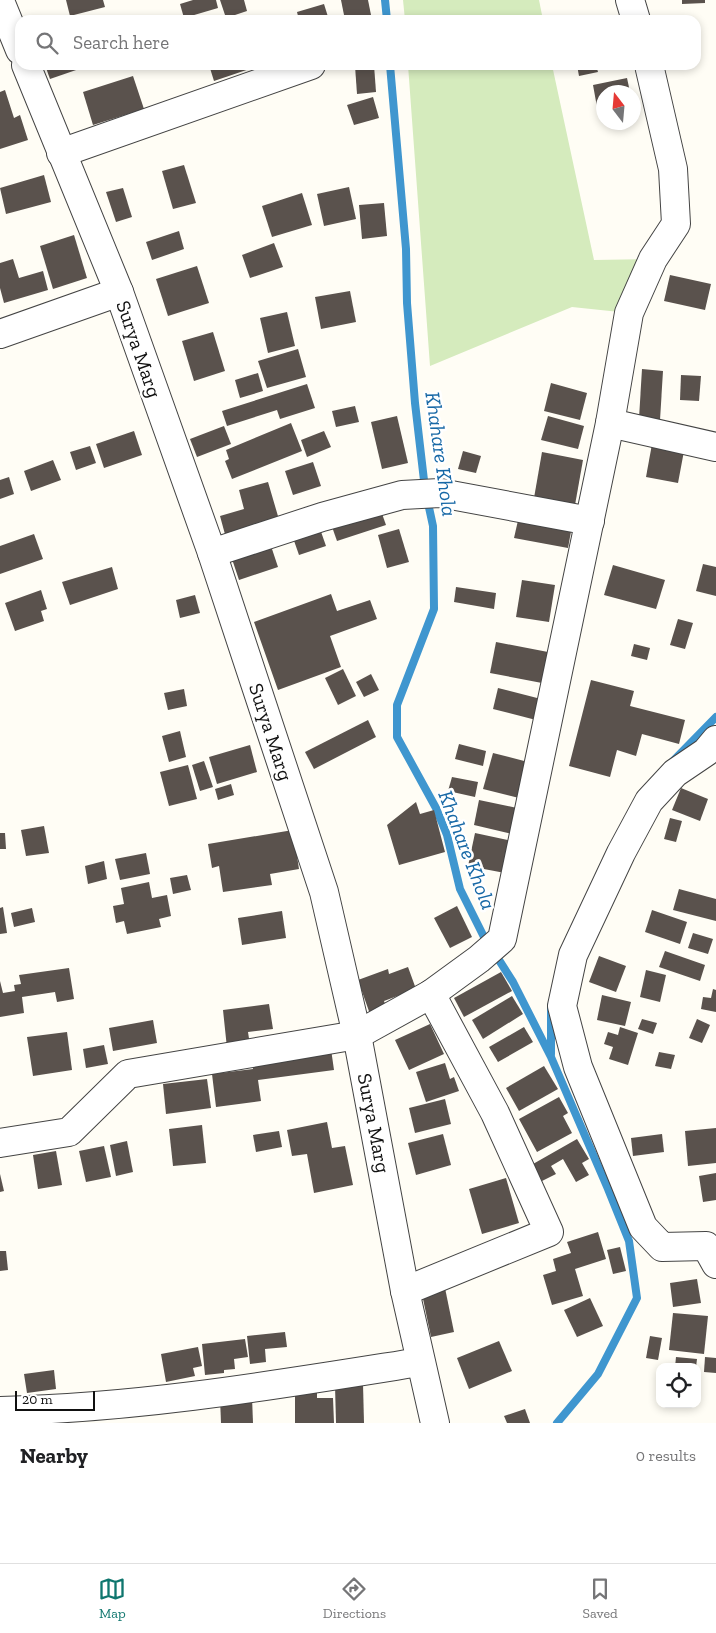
<!DOCTYPE html>
<style>
body{margin:0;font-family:"Zilla Slab",serif;background:#f6f6f6;color:#202124}
.controls{position:absolute;right:15px;bottom:15px;display:grid;overflow:hidden;border-radius:10px;box-shadow:0 2px 8px #0003}
.controls button{width:45px;height:45px;display:grid;place-items:center;padding:0;border:0;border-bottom:1px solid #e0e0e0;background:#fff;color:#202124;font:25px sans-serif}
.compass{position:absolute;left:596px;top:85px;width:45px;height:45px;border-radius:50%;background:#fff;box-shadow:0 2px 8px #0003;rotate:344deg}
.scale{position:absolute;left:15px;bottom:12px;width:80px;box-sizing:border-box;padding-left:5px;border:2px solid #111;border-top:0;font-size:14px;line-height:18px;white-space:nowrap;color:#111;-webkit-text-stroke:4px #fff;paint-order:stroke}
.list{margin:0;padding:0;list-style:none}
h2{display:flex;justify-content:space-between;align-items:center;height:65px;margin:0;padding:0 20px;font-size:21px}
h2 small{font-size:16px;font-weight:400;color:#757577}
.icon{flex:none;width:28px;height:28px;fill:none;stroke:currentColor;stroke-width:2;stroke-linecap:round;stroke-linejoin:round}
.map{position:relative;flex:none;width:716px;height:1423px;overflow:hidden}
.search{position:absolute;background:#fff;box-shadow:0 2px 8px #0003;left:15px;right:15px;top:15px;height:55px;display:flex;align-items:center;gap:12px;box-sizing:border-box;padding:0 18px;border-radius:15px;color:#757577;font-size:19px}
.sheet{height:140px;background:#fff}
nav{display:flex;justify-content:space-around;align-items:center;box-sizing:border-box;height:70px;border-top:1px solid #e0e0e0;background:#fff;font-size:14px;color:#757577}
nav a{display:grid;justify-items:center;gap:2px}
nav .on{color:#0f766e}
.map>svg:first-child{display:block}
.green{fill:#d5ebbd}
.lines{fill:none;stroke-linecap:round;stroke-linejoin:round}
.stream{stroke:#3f96cf;stroke-width:8}
.building{fill:#5a524d}
.minor-casing{stroke:#444;stroke-width:30}
.minor{stroke:#fff;stroke-width:28}
.labels{text-anchor:middle;stroke-width:5;stroke-linejoin:round;paint-order:stroke}
.street-label{font-size:20px;fill:#111;stroke:#fff}
.water-label{font-size:21px;font-style:italic;fill:#1768a6;stroke:#fff}
</style>
<div class="map">
<svg width="716" height="1423" viewBox="0 0 716 1423">
<rect width="100%" height="100%" fill="#fffdf5"/>
<g class="green">
<path d="M403 0H539L543 20H405Z"/>
<path d="M408 65H552L594 260 653 259 629 313 572 307 430 366Z"/>
</g>
<g class="lines">
<g class="stream">
<path d="M385 0 387 20"/>
<path d="M390 65 406 249 407 303 415 403 425 489 433 526 434 609 397 705V737L436 808 447 835 460 889 483 935 513 982 551 1057 608 1189 629 1241 637 1298 598 1374 557 1423"/>
<path d="M672 762 716 717"/>
<path d="M551 1006V1054"/>
</g>
</g>
<g class="building">
<path d="M66 0H103L105 7 70 16Z"/>
<path d="M193 0H216L218 8 184 18 180 4Z"/>
<path d="M220 0H244L247 11 226 18Z"/>
<path d="M341 0H368L372 20H345Z"/>
<path d="M682 0H705V3L682 4Z"/>
<path d="M324 4 329 20H299L297 12Z"/>
<path d="M45 65H78L79 69 50 79Z"/>
<path d="M209 65H261L214 81Z"/>
<path d="M374 65 376 92 357 94 355 66Z"/>
<path d="M577 65H596L598 72 579 76Z"/>
<path d="M133 76 144 109 93 125 83 92Z"/>
<path d="M627 78 630 92H604V106L597 107 593 85Z"/>
<path d="M5 90 14 118 20 115 28 140 0 149V92Z"/>
<path d="M373 97 379 118 354 125 347 105Z"/>
<path d="M184 165 196 203 173 209 162 171Z"/>
<path d="M44 175 51 202 6 214 0 188Z"/>
<path d="M349 187 356 219 324 226 317 194Z"/>
<path d="M123 188 132 217 116 222 106 192Z"/>
<path d="M302 193 312 225 272 237 262 206Z"/>
<path d="M384 203 387 236 362 239 359 205Z"/>
<path d="M179 231 184 249 152 260 146 242Z"/>
<path d="M74 235 87 278 53 289 40 246Z"/>
<path d="M274 243 283 267 250 278 242 255Z"/>
<path d="M13 259 19 278 43 271 48 290 4 303 0 288V263Z"/>
<path d="M197 266 209 303 168 316 156 279Z"/>
<path d="M670 275 711 284 705 310 664 301Z"/>
<path d="M350 291 356 322 321 329 315 297Z"/>
<path d="M287 312 295 346 268 353 260 318Z"/>
<path d="M213 332 225 371 194 381 182 341Z"/>
<path d="M298 349 306 377 267 388 258 361Z"/>
<path d="M642 369 663 371 660 420 639 418Z"/>
<path d="M258 373 263 391 240 398 235 380Z"/>
<path d="M681 375 701 376 699 401 680 400Z"/>
<path d="M551 383 587 393 580 420 544 411Z"/>
<path d="M307 384 315 408 280 419 277 410 227 426 222 411Z"/>
<path d="M355 406 359 422 336 427 332 411Z"/>
<path d="M397 416 408 463 382 469 371 422Z"/>
<path d="M548 416 584 426 578 449 541 440Z"/>
<path d="M291 423 302 451 232 479 225 461 229 459 226 450Z"/>
<path d="M224 426 231 444 197 457 190 439Z"/>
<path d="M134 431 142 455 104 468 96 444Z"/>
<path d="M324 431 331 447 307 457 301 440Z"/>
<path d="M652 444 684 451 678 483 646 477Z"/>
<path d="M90 446 96 463 76 470 70 452Z"/>
<path d="M463 451 481 456 476 473 458 469Z"/>
<path d="M542 452 583 460 575 505 534 498Z"/>
<path d="M53 460 61 480 31 491 24 471Z"/>
<path d="M313 462 321 486 293 495 285 471Z"/>
<path d="M9 477 14 494 0 499V480Z"/>
<path d="M268 482 280 523 226 538 220 516 244 509 239 490Z"/>
<path d="M380 508 386 525 337 541 331 524Z"/>
<path d="M519 516 572 526 568 548 514 538Z"/>
<path d="M319 526 326 546 299 555 292 535Z"/>
<path d="M399 529 409 562 387 568 378 535Z"/>
<path d="M34 534 43 559 0 574V546Z"/>
<path d="M271 546 278 567 239 580 232 559Z"/>
<path d="M703 564 716 567V596L696 591Z"/>
<path d="M613 565 665 580 656 609 604 595Z"/>
<path d="M112 567 118 589 70 605 62 582Z"/>
<path d="M522 580 555 585 549 622 516 617Z"/>
<path d="M456 587 496 593 494 609 454 602Z"/>
<path d="M41 590 47 609 41 611 44 621 15 631 5 603Z"/>
<path d="M331 594 337 611 370 600 377 619 330 636 341 667 278 690 254 622Z"/>
<path d="M195 595 200 613 180 618 176 600Z"/>
<path d="M678 619 693 623 685 649 670 645Z"/>
<path d="M496 642 548 652 542 683 490 673Z"/>
<path d="M634 644 650 648 647 660 631 656Z"/>
<path d="M343 669 356 696 338 705 325 678Z"/>
<path d="M371 674 379 690 364 697 356 682Z"/>
<path d="M591 680 634 691 630 706 685 720 679 744 642 734 636 756 617 750 610 777 569 766Z"/>
<path d="M498 688 541 699 536 720 493 709Z"/>
<path d="M184 689 187 706 168 710 164 693Z"/>
<path d="M368 720 376 737 314 769 305 752Z"/>
<path d="M180 731 186 757 169 762 162 736Z"/>
<path d="M459 744 486 751 483 766 455 759Z"/>
<path d="M250 745 257 772 217 784 209 757Z"/>
<path d="M493 753 528 762 519 798 483 789Z"/>
<path d="M204 761 213 787 200 791 192 765Z"/>
<path d="M188 765 197 799 169 806 160 772Z"/>
<path d="M452 777 478 782 475 797 448 791Z"/>
<path d="M231 784 234 795 218 800 215 789Z"/>
<path d="M681 788 708 799 700 821 672 810Z"/>
<path d="M479 800 517 808 512 834 474 825Z"/>
<path d="M416 802 420 814 434 810 445 852 399 865 387 825Z"/>
<path d="M670 818 682 821 676 842 664 839Z"/>
<path d="M44 826 49 853 26 856 21 830Z"/>
<path d="M293 830 299 869 270 874 272 885 223 892 219 866 212 868 208 844Z"/>
<path d="M0 833H5L6 849H0Z"/>
<path d="M475 833 512 841 505 873 468 866Z"/>
<path d="M146 853 150 874 120 880 115 859Z"/>
<path d="M104 861 107 879 88 884 85 866Z"/>
<path d="M187 875 191 890 173 894 170 878Z"/>
<path d="M149 882 152 898 167 895 171 916 159 919 161 927 127 934 124 921 116 923 113 906 124 904 121 888Z"/>
<path d="M679 889 716 899V921L673 910Z"/>
<path d="M457 906 472 937 450 948 434 918Z"/>
<path d="M3 907 7 933 0 934V908Z"/>
<path d="M32 908 35 922 14 927 11 913Z"/>
<path d="M652 910 687 922 680 944 645 932Z"/>
<path d="M282 911 286 938 242 945 238 918Z"/>
<path d="M693 933 713 939 708 954 688 948Z"/>
<path d="M665 951 705 965 700 981 659 967Z"/>
<path d="M599 956 626 966 616 992 589 982Z"/>
<path d="M408 967 416 989 384 1001 388 1012 371 1017 358 980 388 969 389 974Z"/>
<path d="M69 968 74 999 57 1002 55 992 22 997 24 1013 0 1017V981L3 993 15 991 14 985 21 984 19 975Z"/>
<path d="M646 970 666 975 660 1002 640 997Z"/>
<path d="M501 972 512 991 464 1017 454 998Z"/>
<path d="M713 989 716 990V1012L701 1009 703 997 711 998Z"/>
<path d="M602 995 631 1002 625 1026 597 1020Z"/>
<path d="M512 996 523 1014 483 1039 472 1020Z"/>
<path d="M269 1004 273 1029 248 1032 250 1045 227 1048 223 1010Z"/>
<path d="M642 1019 657 1023 653 1034 638 1029Z"/>
<path d="M697 1019 710 1025 702 1043 689 1038Z"/>
<path d="M153 1020 157 1043 113 1051 109 1028Z"/>
<path d="M430 1024 444 1054 409 1070 395 1040Z"/>
<path d="M524 1027 533 1042 498 1062 489 1047Z"/>
<path d="M620 1027 638 1033 628 1065 609 1059 613 1047 604 1044 608 1032 618 1035Z"/>
<path d="M67 1032 72 1070 33 1076 27 1037Z"/>
<path d="M104 1045 108 1064 86 1068 83 1049Z"/>
<path d="M331 1049 334 1070 258 1080 261 1101 216 1107 212 1074 253 1069 252 1060Z"/>
<path d="M659 1052 675 1055 671 1069 655 1066Z"/>
<path d="M445 1063 450 1079 454 1077 459 1091 426 1102 416 1072Z"/>
<path d="M544 1066 558 1089 519 1111 506 1088Z"/>
<path d="M207 1079 211 1108 166 1114 163 1084Z"/>
<path d="M559 1097 568 1113 563 1116 572 1133 537 1152 519 1119Z"/>
<path d="M445 1099 451 1124 415 1133 409 1108Z"/>
<path d="M327 1122 332 1148 345 1146 353 1185 314 1193 307 1154 292 1156 287 1130Z"/>
<path d="M202 1125 206 1163 173 1166 169 1129Z"/>
<path d="M716 1128V1163L688 1166 685 1131Z"/>
<path d="M279 1131 282 1147 256 1152 253 1135Z"/>
<path d="M443 1134 451 1165 416 1175 408 1143Z"/>
<path d="M662 1134 664 1152 633 1156 631 1138Z"/>
<path d="M577 1139 589 1159 582 1163 589 1175 576 1182 563 1159 551 1166 556 1174 542 1181 533 1164Z"/>
<path d="M127 1141 133 1172 116 1176 110 1145Z"/>
<path d="M104 1146 111 1177 86 1182 79 1151Z"/>
<path d="M56 1151 62 1185 38 1189 33 1155Z"/>
<path d="M716 1173V1200L703 1202 699 1176Z"/>
<path d="M0 1174 4 1191 0 1192Z"/>
<path d="M506 1178 519 1223 482 1234 469 1189Z"/>
<path d="M598 1232 606 1259 575 1269 583 1296 552 1305 543 1275 556 1271 553 1259 571 1253 567 1242Z"/>
<path d="M620 1247 626 1271 613 1274 607 1250Z"/>
<path d="M0 1251H6L8 1270 0 1271Z"/>
<path d="M697 1279 701 1303 673 1307 670 1283Z"/>
<path d="M445 1288 454 1332 431 1337 422 1294Z"/>
<path d="M590 1298 603 1326 577 1337 564 1310Z"/>
<path d="M673 1313 708 1316 704 1354 669 1350Z"/>
<path d="M285 1332 287 1347 265 1349 266 1362 250 1364 247 1336Z"/>
<path d="M650 1336 662 1338 658 1360 646 1358Z"/>
<path d="M245 1339 248 1357 234 1359 235 1369 224 1370V1373L205 1375 202 1344Z"/>
<path d="M499 1341 512 1371 469 1389 457 1358Z"/>
<path d="M198 1347 202 1366 193 1368 195 1376 166 1382 161 1354Z"/>
<path d="M676 1357 697 1359 696 1367H675Z"/>
<path d="M705 1357 716 1358V1373L704 1372Z"/>
<path d="M54 1370 56 1389 27 1393 24 1374Z"/>
<path d="M363 1384 364 1423H336L335 1385Z"/>
<path d="M295 1392H317V1398H333L334 1423H295Z"/>
<path d="M252 1397 253 1423H221L220 1398Z"/>
<path d="M525 1409 530 1423H507L504 1416Z"/>
</g>
<g class="lines">
<g class="minor-casing">
<g id="minor">
<path d="M630 0 636 20"/>
<path d="M0 1 20 50"/>
<path d="M26 65 119 292 212 553 324 892 357 1035 405 1291 435 1423"/>
<path d="M61 153 311 65"/>
<path d="M0 334 119 292"/>
<path d="M610 423 716 447"/>
<path d="M212 553 322 517 402 495 440 493 590 521"/>
<path d="M716 740 706 752 675 773 649 801 621 853 573 955 562 1006 578 1067 643 1227 662 1247 706 1246 716 1264"/>
<path d="M0 1143 69 1132 128 1074 357 1035 431 994 479 959 502 939 610 423 629 313 653 259 676 224 673 169 649 65"/>
<path d="M405 1291 549 1232 495 1113 431 994"/>
<path d="M0 1411C142 1408 281 1384 420 1362"/>
</g>
</g>
<use href="#minor" class="minor"/>
</g>
<g class="labels">
<g class="street-label">
<text transform="translate(139 349) rotate(71)" y="7">Surya Marg</text>
<text transform="translate(271 732) rotate(72)" y="7">Surya Marg</text>
<text transform="translate(374 1123) rotate(79)" y="7">Surya Marg</text>
</g>
<g class="water-label">
<text transform="translate(441 454) rotate(82)" y="7">Khahare Khola</text>
<text transform="translate(467 850) rotate(69)" y="7">Khahare Khola</text>
</g>
</g>
</svg>
<div class="controls">
<button><svg class="icon" aria-label="locate" viewBox="0 0 24 24"><circle cx="12" cy="12" r="6"/><path d="M12 2v4M12 18v4M2 12h4M18 12h4"/></svg></button>
</div>
<svg class="compass" viewBox="-18 -18 36 36"><path d="M0-13l5 13h-10z" fill="#e53935"/><path d="M0 13l5-13h-10z" fill="#757577"/></svg>
<div class="scale">20 m</div>
<div class="search"><svg class="icon" aria-label="search" viewBox="0 0 24 24"><circle cx="10" cy="10" r="6"/><path d="M15 15l6 6"/></svg>Search here</div>
</div>
<section class="sheet">
<h2>Nearby<small>0 results</small></h2>
<ul class="list">
</ul>
</section>
<nav>
<a class="on"><svg class="icon" aria-label="map" viewBox="0 0 24 24"><path d="M3 6l6-2 6 2 6-2v14l-6 2-6-2-6 2zM9 4v14M15 6v14"/></svg>Map</a>
<a><svg class="icon" aria-label="directions" viewBox="0 0 24 24"><path d="M12 3l9 9-9 9-9-9zM9 14v-3h6M13 9l2 2-2 2"/></svg>Directions</a>
<a><svg class="icon" aria-label="saved" viewBox="0 0 24 24"><path d="M7 4h10v16l-5-4-5 4z"/></svg>Saved</a>
</nav>
